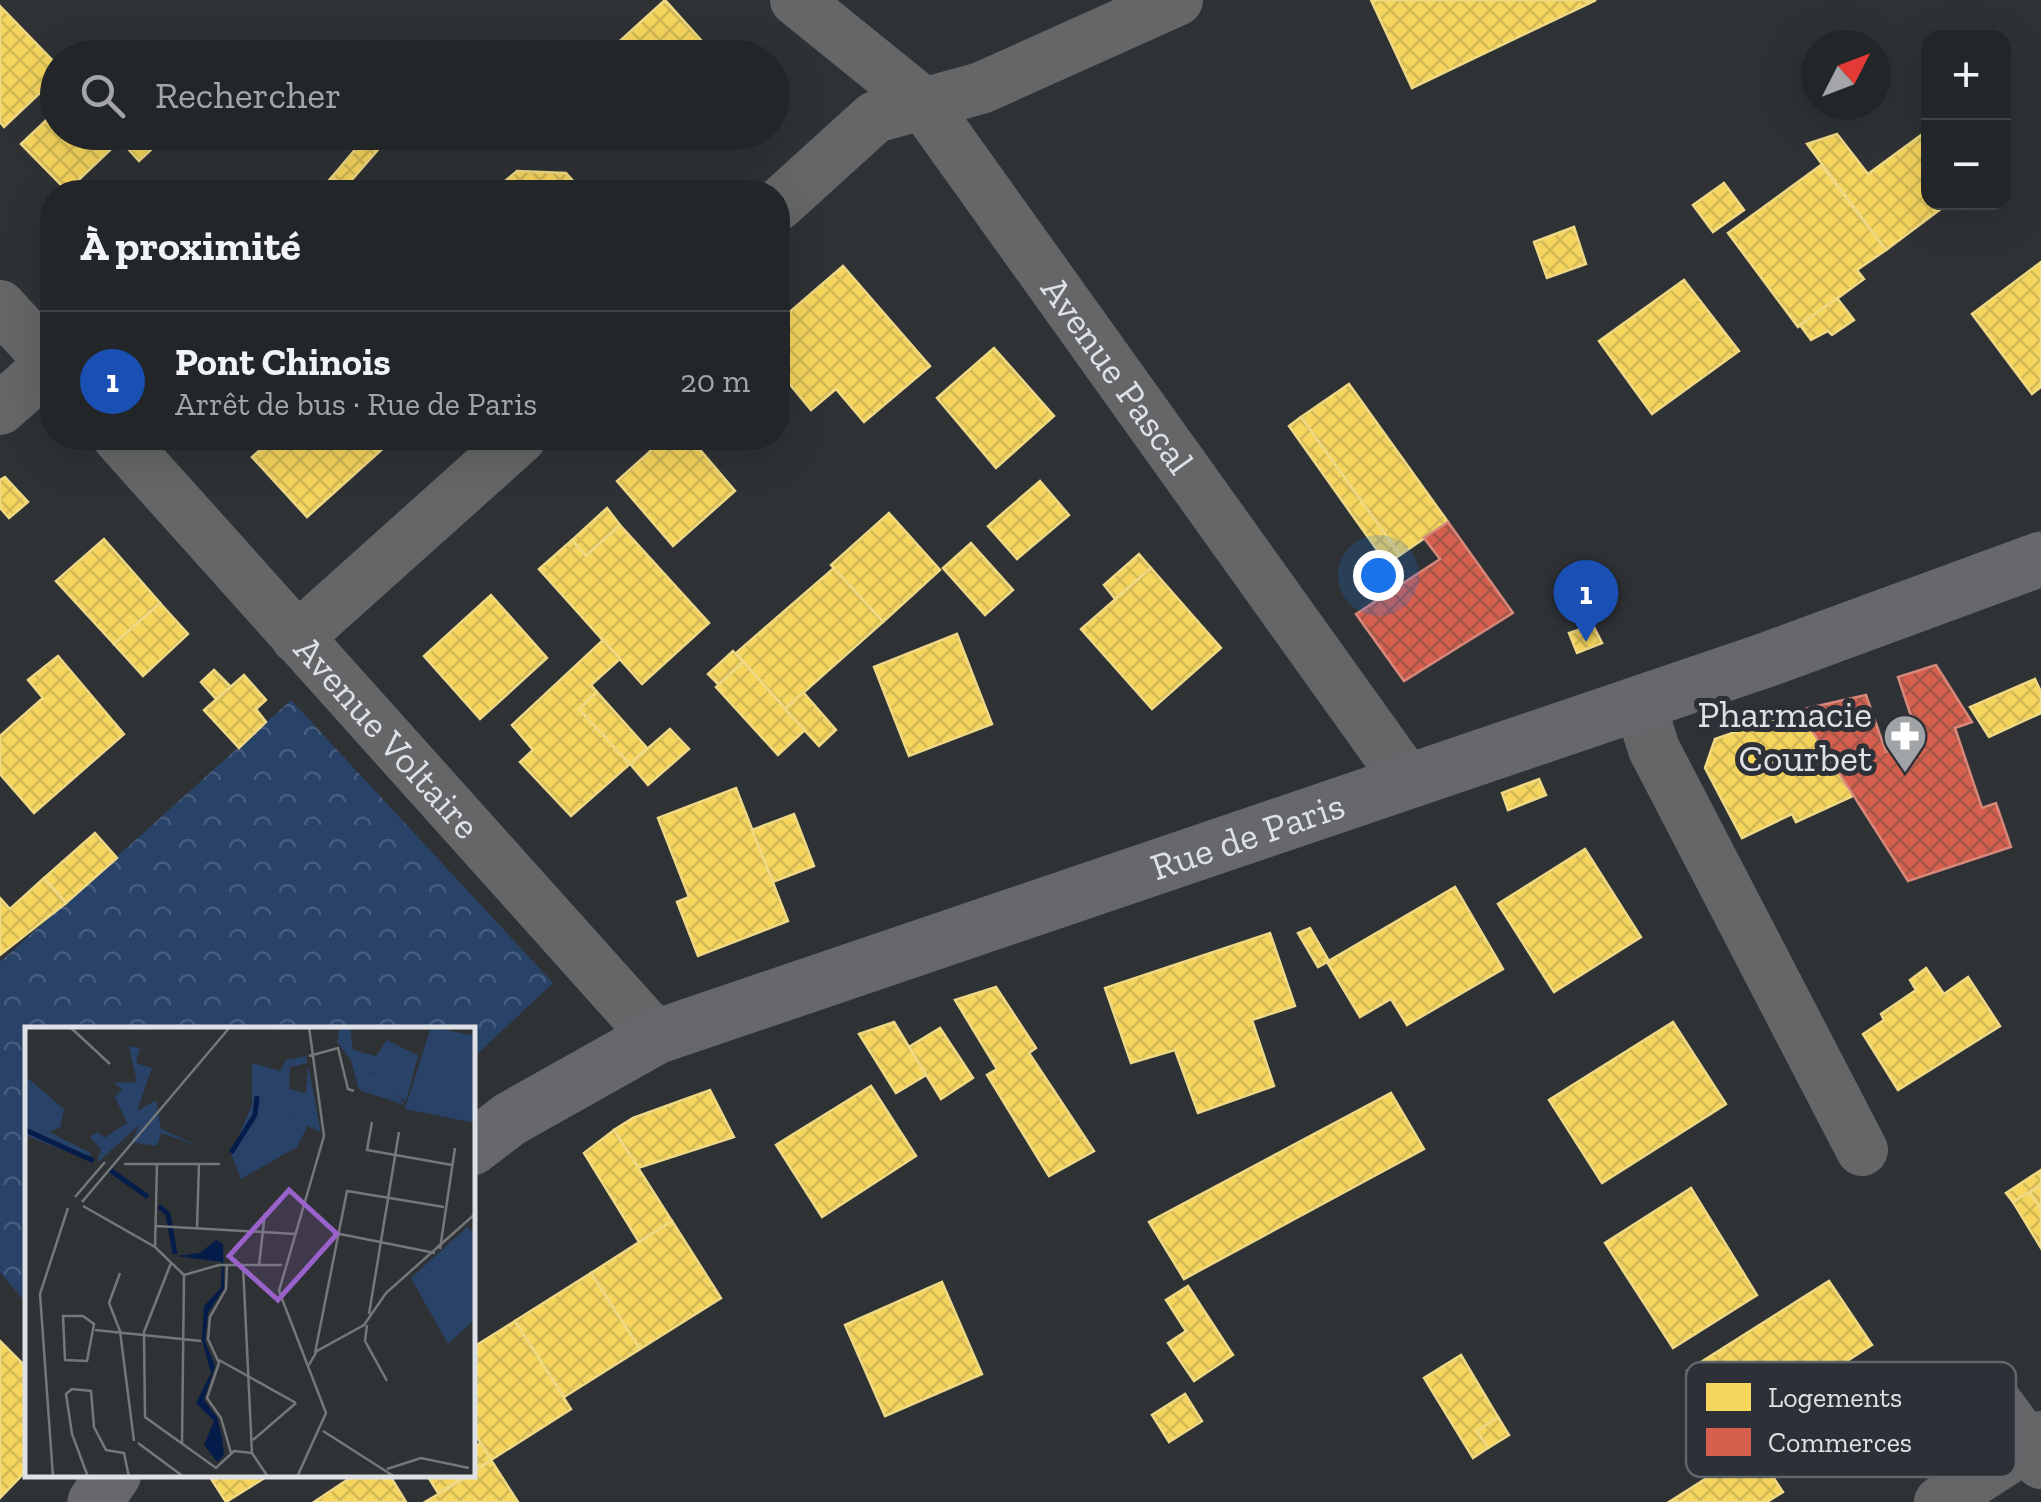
<!DOCTYPE html>
<html lang="fr">
<meta charset="utf-8">
<style>
body{margin:0;font-family:"Zilla Slab",serif;background:#2b2e30;color:#f1f3f6}
.controls{position:absolute;right:30px;top:30px;display:grid;overflow:hidden;border-radius:20px;box-shadow:0 10px 40px #0002}
.controls button{width:90px;height:90px;display:grid;place-items:center;padding:0;border:0;border-bottom:2px solid #404345;background:#232628;color:#f1f3f6;font:50px sans-serif}
.compass{position:absolute;left:1801px;top:30px;width:90px;height:90px;border-radius:50%;background:#232628;box-shadow:0 10px 40px #0002;rotate:48deg}
.you{position:absolute;left:1378px;top:575px;width:35px;height:35px;margin:-25px;border:8px solid #fff;border-radius:50%;background:#1a73e8;box-shadow:0 0 0 15px #1a73e833}
.badge{display:grid;place-items:center;width:65px;height:65px;border-radius:50%;background:#0b8043;color:#fff;font-size:32px;font-weight:700}
.pin{position:absolute;translate:-50% -82px;filter:drop-shadow(0 2px 5px #0008)}
.pin::after{content:'';position:absolute;top:52px;width:35px;height:30px;background:inherit;clip-path:polygon(0 0,100% 0,50% 100%)}
.list{margin:0;padding:0;list-style:none}
h2{display:flex;justify-content:space-between;align-items:center;height:130px;margin:0;padding:0 40px;font-size:42px}
h2 small{font-size:32px;font-weight:400;color:#a3a5a8}
.list li{display:grid;grid-template-columns:65px 1fr auto;gap:30px;align-items:center;box-sizing:border-box;height:140px;padding:0 40px;border-top:2px solid #404345}
.list b{display:block;font-size:38px;white-space:nowrap}
.list p{margin:0;font-size:32px;white-space:nowrap;color:#a3a5a8}
.list em{font-size:32px;font-style:normal;color:#a3a5a8}
.icon{flex:none;width:55px;height:55px;fill:none;stroke:currentColor;stroke-width:2;stroke-linecap:round;stroke-linejoin:round}
.map{position:relative;flex:none;width:2041px;height:1502px;overflow:hidden}
.search{position:absolute;background:#232628;box-shadow:0 10px 40px #0002;left:40px;top:40px;width:750px;height:110px;display:flex;align-items:center;gap:25px;box-sizing:border-box;padding:0 35px;border-radius:55px;color:#a3a5a8;font-size:38px}
.panel{position:absolute;background:#232628;box-shadow:0 10px 40px #0002;left:40px;top:180px;width:750px;height:270px;border-radius:40px}
.map>svg:first-child{display:block}
.forest{fill:url(#forest-crowns)}
.homes{fill:url(#homes-cross-hatch);stroke:#efd985;stroke-width:2.5}
.shops{fill:url(#shops-cross-hatch);stroke:#d8877b;stroke-width:2.5}
.lines{fill:none;stroke-linecap:round;stroke-linejoin:round}
.street{stroke:#656667;stroke-width:52}
.secondary{stroke:#66686b;stroke-width:55}
.labels{text-anchor:middle;stroke-width:10;stroke-linejoin:round;paint-order:stroke}
.street-label{font-size:38px;fill:#dee1e5;stroke:#2d3137}
.poi-label{font-size:38px;fill:#dee1e5;stroke:#2d3137;text-anchor:end}
.inset-river{fill:none;stroke:#041c4a;stroke-width:5}
.inset-road{fill:none;stroke:#75787b;stroke-width:2.5}
.view{fill:#9962ca;fill-opacity:0.15;stroke:#9962ca;stroke-width:5}
.inset-edge{fill:none;stroke:#dee1e5;stroke-width:5}
.key{fill:#2d3137;stroke:#62666b;stroke-width:2.5}
.key-label{font-size:28px;fill:#dee1e5}
</style>
<div class="map">
<svg width="2041" height="1502" viewBox="0 0 2041 1502">
<defs>
<pattern id="forest-crowns" width="20" height="18" patternUnits="userSpaceOnUse" patternTransform="scale(2.5)"><rect width="20" height="18" fill="#294268"/><path d="M2 6a3 3 0 1 1 6 0M12 15a3 3 0 1 1 6 0" fill="none" stroke="#485d7d"/></pattern>
<pattern id="homes-cross-hatch" width="8" height="8" patternUnits="userSpaceOnUse" patternTransform="scale(2.5)"><rect width="8" height="8" fill="#f6d55c"/><path d="M0 0l8 8M0 8l8-8" fill="none" stroke="#d2b857"/></pattern>
<pattern id="shops-cross-hatch" width="8" height="8" patternUnits="userSpaceOnUse" patternTransform="scale(2.5)"><rect width="8" height="8" fill="#d6604d"/><path d="M0 0l8 8M0 8l8-8" fill="none" stroke="#a3564a"/></pattern>
</defs>
<rect width="100%" height="100%" fill="#2f3235"/>
<path class="forest" d="M291 700 553 983 473 1058 472 1030H28L27 1304 0 1272V962Z"/>
<g class="homes">
<path d="M665 0 717 58H616L610 50Z"/>
<path d="M1371 0H1596L1412 88Z"/>
<path d="M0 6 58 66V76L4 127 0 122Z"/>
<path d="M58 109V132H129L67 191 21 144Z"/>
<path d="M1928 130V202H1950L1886 250 1807 144 1837 134 1868 174Z"/>
<path d="M129 132H170L139 161 121 141Z"/>
<path d="M370 132 382 145 343 190 332 177Z"/>
<path d="M684 132H711L696 146Z"/>
<path d="M1821 165 1886 250 1857 270 1864 279 1798 327 1728 233Z"/>
<path d="M517 171 566 173 583 192H492Z"/>
<path d="M332 177 343 190 346 192H318Z"/>
<path d="M1724 183 1744 210 1713 232 1693 205Z"/>
<path d="M1574 227 1586 264 1547 278 1534 242Z"/>
<path d="M2041 262V387L2032 394 1972 314Z"/>
<path d="M843 266 930 366 864 422 836 389 811 410 778 370V322Z"/>
<path d="M1684 280 1739 351 1652 414 1599 341Z"/>
<path d="M1837 298 1854 320 1832 335 1828 331 1811 340 1800 325Z"/>
<path d="M994 348 1054 416 996 468 937 398Z"/>
<path d="M1349 384 1448 522 1400 555 1301 417Z"/>
<path d="M1301 417 1400 555 1387 564 1289 426Z"/>
<path d="M274 438H382L388 444 307 517 252 457Z"/>
<path d="M665 438H690L735 491 673 546 617 481Z"/>
<path d="M5 477 28 502 9 518 0 508V480Z"/>
<path d="M1040 481 1069 515 1017 559 988 526Z"/>
<path d="M607 508 620 525 586 556 572 540Z"/>
<path d="M889 513 940 570 883 622 831 565Z"/>
<path d="M620 525 709 623 642 684 539 569 572 540 586 556Z"/>
<path d="M104 539 160 603 114 644 56 581Z"/>
<path d="M971 543 1013 590 985 615 943 568Z"/>
<path d="M1139 554 1151 568 1115 599 1104 585Z"/>
<path d="M834 568 883 622 785 709 736 653Z"/>
<path d="M1151 568 1221 648 1152 709 1081 629Z"/>
<path d="M491 595 547 658 480 719 424 656Z"/>
<path d="M160 603 188 634 143 676 114 644Z"/>
<path d="M1593 625 1602 643 1577 653 1569 633Z"/>
<path d="M957 634 992 724 909 756 874 667Z"/>
<path d="M603 640 620 659 591 685 597 692 579 709 630 764 571 816 520 762 533 750 512 725Z"/>
<path d="M733 651 743 662 719 685 708 674Z"/>
<path d="M58 656 124 734 34 813 0 774V736L43 698 28 680Z"/>
<path d="M743 662 805 730 778 755 716 687Z"/>
<path d="M214 670 231 687 216 699 201 682Z"/>
<path d="M244 675 266 700 256 709 266 722 239 748 204 710Z"/>
<path d="M2035 679 2041 692V713L1989 737 1970 707Z"/>
<path d="M597 692 647 748 630 764 579 709Z"/>
<path d="M803 692 836 730 819 746 785 709Z"/>
<path d="M1799 710 1853 796 1796 822 1792 814 1742 838 1705 768 1715 739Z"/>
<path d="M670 729 689 749 648 785 630 764Z"/>
<path d="M1539 779 1546 795 1508 810 1502 793Z"/>
<path d="M736 788 788 921 698 956 677 902 689 897 658 818Z"/>
<path d="M794 814 814 866 773 882 752 830Z"/>
<path d="M95 833 117 858 66 903 44 878Z"/>
<path d="M1585 849 1641 937 1554 992 1498 904Z"/>
<path d="M44 878 66 903 0 955V898L10 909Z"/>
<path d="M1455 887 1503 969 1407 1025 1391 999 1360 1017 1327 962Z"/>
<path d="M1310 928 1329 961 1318 967 1298 933Z"/>
<path d="M1270 933 1295 1006 1252 1020 1274 1086 1198 1113 1175 1050 1131 1063 1105 988Z"/>
<path d="M1926 968 1944 994 1968 977 2000 1026 1898 1090 1863 1034 1884 1020 1881 1014 1916 990 1910 980Z"/>
<path d="M996 987 1036 1048 1029 1053 1094 1151 1049 1176 987 1075 997 1069 955 1000Z"/>
<path d="M894 1022 926 1075 896 1093 859 1034Z"/>
<path d="M1673 1022 1726 1104 1602 1183 1549 1100Z"/>
<path d="M940 1028 973 1078 941 1099 909 1047Z"/>
<path d="M871 1086 916 1156 822 1217 776 1145Z"/>
<path d="M710 1090 734 1137 638 1168 614 1130 633 1118Z"/>
<path d="M1391 1093 1424 1149 1184 1279 1149 1222Z"/>
<path d="M614 1130 672 1221 639 1242 584 1153Z"/>
<path d="M2041 1170V1185L2013 1202 2006 1193Z"/>
<path d="M2041 1185V1210L2030 1192Z"/>
<path d="M1691 1188 1757 1295 1673 1348 1605 1243Z"/>
<path d="M2030 1192 2041 1210V1248L2013 1202Z"/>
<path d="M672 1221 721 1298 640 1349 591 1273Z"/>
<path d="M591 1273 640 1349 564 1397 515 1321Z"/>
<path d="M1829 1281 1872 1345 1793 1396 1774 1366 1747 1384 1760 1405 1724 1429 1687 1371Z"/>
<path d="M942 1282 982 1374 885 1416 845 1325Z"/>
<path d="M1188 1286 1233 1355 1194 1381 1168 1343 1186 1331 1166 1300Z"/>
<path d="M515 1321 571 1409 491 1460 472 1429V1348Z"/>
<path d="M0 1341 28 1369V1469L0 1498Z"/>
<path d="M1461 1355 1498 1417 1477 1431 1488 1448 1473 1458 1424 1378Z"/>
<path d="M1185 1394 1202 1421 1169 1442 1152 1415Z"/>
<path d="M1498 1417 1509 1435 1488 1448 1477 1431Z"/>
<path d="M481 1443 491 1460 472 1472V1448Z"/>
<path d="M1754 1448 1783 1492 1767 1502H1669Z"/>
<path d="M491 1460 518 1502H425L472 1474Z"/>
<path d="M208 1474H265L266 1477 226 1502Z"/>
<path d="M356 1474H389L406 1502H314Z"/>
<path d="M427 1475V1474H468L438 1493Z"/>
</g>
<g class="shops">
<path d="M1448 522 1513 613 1404 681 1356 614 1440 559 1424 538Z"/>
<path d="M1936 665 1972 722 1955 728 1982 808 1996 803 2011 847 1908 881 1799 710 1866 695 1886 752 1919 740 1898 677Z"/>
</g>
<g class="lines">
<g class="street">
<path id="s1" d="M796 0 922 102 1407 780"/>
<path d="M778 205 875 117 981 88 1177 0"/>
<path d="M0 306 52 363"/>
<path d="M0 409 52 363"/>
<path id="s2" d="M119 438 656 1037"/>
<path d="M297 638 520 438"/>
<path d="M1639 702 1654 749 1862 1150"/>
<path d="M1990 1394 2041 1463"/>
<path d="M1940 1502 2041 1437"/>
</g>
<g class="secondary">
<path id="s3" d="M472 1148 510 1119 656 1037 1766 660 2041 559"/>
<path d="M95 1502 114 1474"/>
</g>
</g>
<defs>
<g id="pharmacy-pin" transform="scale(2.25)"><path d="M0 17L-7.5 6A9.5 9.5 0 1 1 7.5 6Z" fill="#a1a4a7" stroke="#2d3137"/><path d="M-2-6h4v4h4v4h-4v4h-4v-4h-4v-4h4Z" fill="#fff"/></g>
</defs>
<g fill-rule="evenodd">
<use href="#pharmacy-pin" x="1905" y="736"/>
</g>
<g class="labels">
<g class="street-label">
<text dy="13" stroke="none"><textPath href="#s1" startOffset="498">Avenue Pascal</textPath></text>
<text dy="13" stroke="none"><textPath href="#s2" startOffset="402">Avenue Voltaire</textPath></text>
<text dy="13" stroke="none"><textPath href="#s3" startOffset="840">Rue de Paris</textPath></text>
</g>
<g class="poi-label">
<text x="1872" y="727">Pharmacie<tspan x="1872" dy="44">Courbet</tspan></text>
</g>
</g>
<g transform="translate(25 1027)">
<rect width="450" height="450" fill="#2f3235"/>
<path d="M378 35 391 36 381 75 343 48ZM237 72 283 98 272 120 216 152 206 126Z" fill="#294268"/>
<path d="M315 0H325L328 23 351 29 362 13 394 29 391 36 343 47 364 58 380 78 334 63 326 33 312 15ZM104 19 115 21 111 36 127 41 112 84 131 73 136 102 174 119 136 106 132 119 106 115 115 97 72 136 76 122 65 110 72 105 79 111 102 96 90 70 97 62 88 56 112 55ZM281 29 282 36 265 40 264 62 281 66 283 38 296 106 237 73 208 122 227 78V36L255 44 261 33ZM0 49 39 82 35 101 24 105 66 126 63 133 0 108Z" fill="#294268"/>
<path d="M406 0 450 9V96L380 82Z" fill="#294268"/>
<path d="M442 200 450 207V292L423 317 386 251Z" fill="#294268"/>
<path d="M191 213 198 217 199 261 183 286 180 314 190 339 179 373 192 390 197 411 199 428 192 435 179 418 189 394 171 376 186 346 177 313 179 279 196 261 197 235 151 229 175 226Z" fill="#041c4a"/>
<path class="inset-river" d="M0 103 69 134M206 126 230 88 232 69M85 143 123 170M134 179 143 187 150 227"/>
<path class="inset-road" d="M45 0 85 37M284 29 313 21 323 62 329 64M347 95 342 123 427 138M99 137H195M50 170 80 135M57 175 205 0M58 179 130 220 159 248M131 199 271 207M172 201 174 137M310 206 410 226M130 220 132 136M415 222 430 121M146 236 119 305 120 390 191 441 209 424 227 426M202 238 201 262 185 290 183 312 194 336 182 371 196 391 206 426M218 238 227 426 243 450M234 238 240 186M95 246 84 276 95 304 109 414M159 248 194 238H257M344 287 374 105M38 289H58L69 297 62 334 40 333ZM342 298 340 314 362 354M70 303 176 314M290 326 322 164 419 180M194 333 271 376M284 338 292 324 339 298 361 266 450 187M298 404 370 450M228 413 271 376M113 416 159 450M157 417 159 248M362 442 396 431 444 441M28 450 15 267 43 181M63 450 47 407 41 367 47 362 66 364 69 400 81 423 99 426 104 450M272 450 301 386 254 264 299 109 284 0"/>
<path class="view" d="M264 163 312 207 253 273 204 229Z"/>
<rect width="450" height="450" class="inset-edge"/>
</g>
<rect x="1686" y="1362" width="330" height="115" rx="15" class="key"/>
<rect x="1706" y="1383" width="45" height="28" fill="#f6d55c"/>
<rect x="1706" y="1428" width="45" height="28" fill="#d6604d"/>
<g class="key-label">
<text x="1768" y="1407">Logements</text>
<text x="1768" y="1452">Commerces</text>
</g>
</svg>
<div class="controls">
<button>+</button>
<button>−</button>
</div>
<svg class="compass" viewBox="-18 -18 36 36"><path d="M0-13l5 13h-10z" fill="#e53935"/><path d="M0 13l5-13h-10z" fill="#a3a5a8"/></svg>
<div class="you"></div>
<div class="pin badge" style="left:1586px;top:642px;background:#1a4fb4">1</div>
<div class="search"><svg class="icon" aria-label="search" viewBox="0 0 24 24"><circle cx="10" cy="10" r="6"/><path d="M15 15l6 6"/></svg>Rechercher</div>
<section class="panel">
<h2>À proximité<small></small></h2>
<ul class="list">
<li><span class="badge" style="background:#1a4fb4">1</span><div><b>Pont Chinois</b><p>Arrêt de bus · Rue de Paris</p></div><em>20 m</em></li>
</ul>
</section>
</div>
